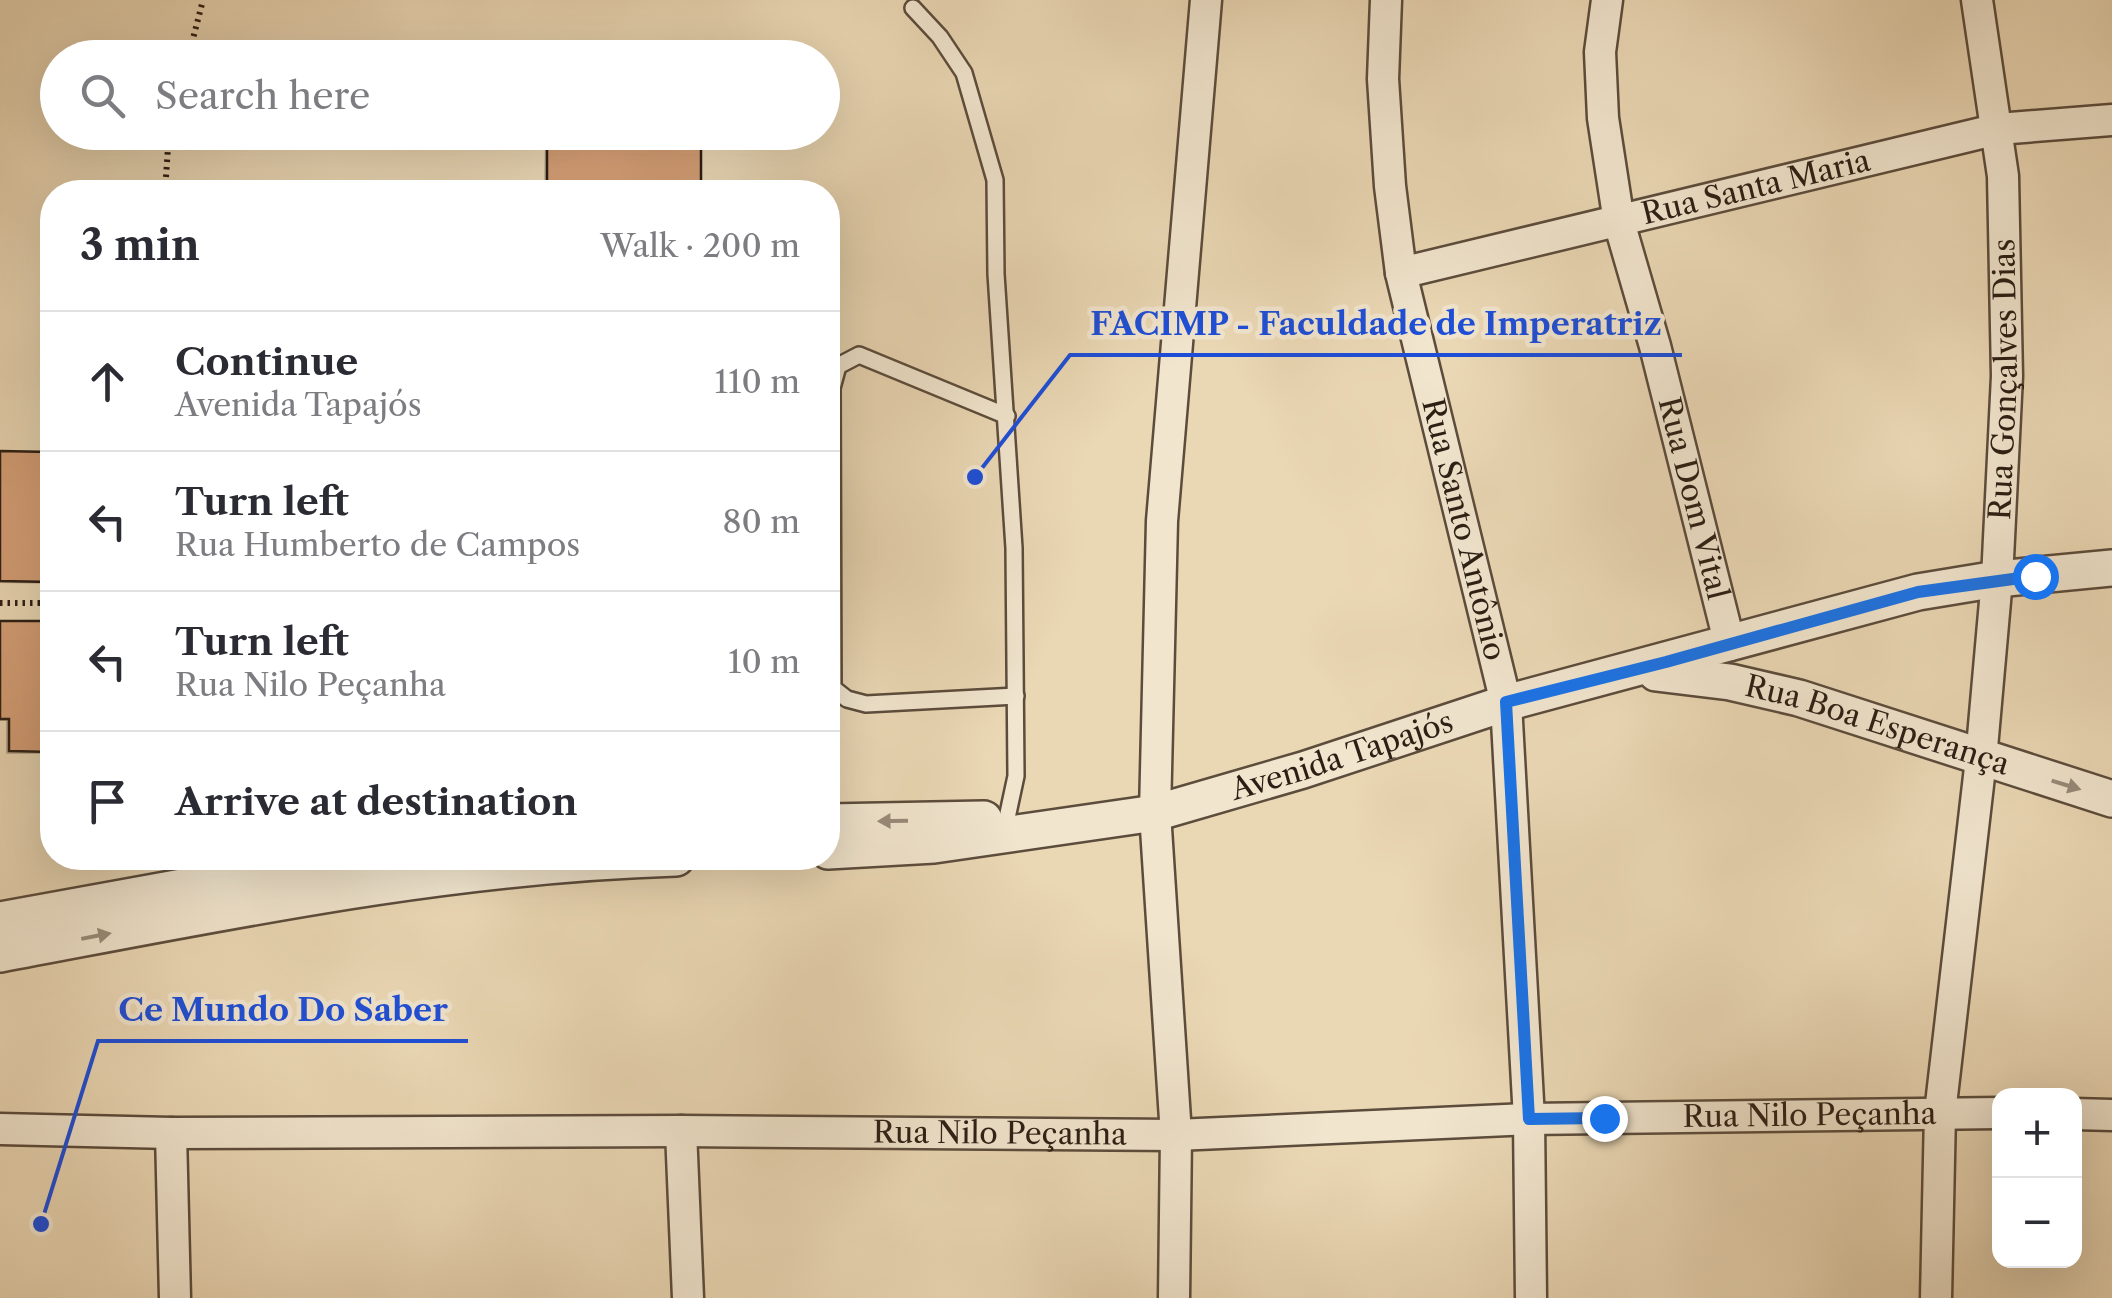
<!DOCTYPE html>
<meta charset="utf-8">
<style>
body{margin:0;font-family:"Libre Caslon Text",serif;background:#f7f7f7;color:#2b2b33}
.controls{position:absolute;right:30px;bottom:30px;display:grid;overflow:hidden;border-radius:20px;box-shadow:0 10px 40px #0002}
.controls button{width:90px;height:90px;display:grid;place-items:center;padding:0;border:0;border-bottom:2px solid #e1e1e2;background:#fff;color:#2b2b33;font:50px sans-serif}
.stop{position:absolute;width:30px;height:30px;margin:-22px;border:8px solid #1a73e8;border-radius:50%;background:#fff}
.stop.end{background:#1a73e8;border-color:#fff;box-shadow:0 2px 10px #0008}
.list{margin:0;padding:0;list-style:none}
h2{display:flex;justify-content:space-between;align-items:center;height:130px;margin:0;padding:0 40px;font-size:42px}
h2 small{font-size:32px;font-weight:400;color:#7c7c81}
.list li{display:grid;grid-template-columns:65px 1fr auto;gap:30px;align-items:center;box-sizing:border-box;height:140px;padding:0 40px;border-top:2px solid #e1e1e2}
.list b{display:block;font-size:38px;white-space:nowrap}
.list p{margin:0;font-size:32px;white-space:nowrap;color:#7c7c81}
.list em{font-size:32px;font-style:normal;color:#7c7c81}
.icon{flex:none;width:55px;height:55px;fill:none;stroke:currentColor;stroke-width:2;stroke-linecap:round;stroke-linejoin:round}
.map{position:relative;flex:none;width:2112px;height:1298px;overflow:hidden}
.search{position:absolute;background:#fff;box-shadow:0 10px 40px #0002;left:40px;top:40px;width:800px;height:110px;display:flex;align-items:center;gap:25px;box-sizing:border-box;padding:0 35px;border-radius:55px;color:#7c7c81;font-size:38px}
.panel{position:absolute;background:#fff;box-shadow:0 10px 40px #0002;left:40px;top:180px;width:800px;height:690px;border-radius:40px}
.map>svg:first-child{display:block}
.shadow{fill:#0003}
.building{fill:#d49e75;stroke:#2c1e14;stroke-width:2.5}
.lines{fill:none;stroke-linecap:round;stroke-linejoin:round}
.service-casing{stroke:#5c4c3c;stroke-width:20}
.minor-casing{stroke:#5c4c3c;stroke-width:35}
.tertiary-casing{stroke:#5c4c3c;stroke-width:40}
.path{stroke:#2c1e14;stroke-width:6;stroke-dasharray:2.5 5;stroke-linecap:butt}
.service{stroke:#f1e5ce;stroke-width:15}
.minor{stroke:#f1e5ce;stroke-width:30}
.tertiary{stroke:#f1e5ce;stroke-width:35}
.oneway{fill:#988b7a}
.route{stroke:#1a73e8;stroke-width:12}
.labels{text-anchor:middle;stroke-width:9;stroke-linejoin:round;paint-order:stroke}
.street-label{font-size:30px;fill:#2c1e14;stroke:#f1e5ce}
.leader{fill:none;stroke:#1d4ed8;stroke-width:4}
.callout-dot{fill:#1d4ed8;stroke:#f1e5ce;stroke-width:4}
.callout-label{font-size:32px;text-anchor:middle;font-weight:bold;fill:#1d4ed8;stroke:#f1e5ce;stroke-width:9;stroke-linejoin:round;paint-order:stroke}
</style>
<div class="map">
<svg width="2112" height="1298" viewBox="0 0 2112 1298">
<rect width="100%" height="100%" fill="#ead7b4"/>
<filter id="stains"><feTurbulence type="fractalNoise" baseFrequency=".002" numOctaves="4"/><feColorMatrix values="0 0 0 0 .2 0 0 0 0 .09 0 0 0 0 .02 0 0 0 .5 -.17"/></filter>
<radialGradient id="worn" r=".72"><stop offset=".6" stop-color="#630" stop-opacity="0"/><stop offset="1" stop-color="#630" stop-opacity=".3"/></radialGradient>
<g class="shadow">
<path d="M545 132H699L698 192H544Z"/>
<path d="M0 453 52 454V584L0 583Z"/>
<path d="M0 623H52V754H6V721H0Z"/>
</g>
<g class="building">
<rect x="547" y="132" width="154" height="60"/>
<path d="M0 451 52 452V582L0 581Z"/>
<path d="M0 621H52V752L9 751V719H0Z"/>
</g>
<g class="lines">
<g class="service-casing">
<g id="service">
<path d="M913 8 940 37 964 73 995 180 996 274 1014 548 1016 776 1007 818"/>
<path d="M1007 416 859 355 838 366 832 388 833 688 847 699 866 704 1016 696"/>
</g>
</g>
<g class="minor-casing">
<g id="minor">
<path id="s1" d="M1386 0 1383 79 1390 186 1401 273 1506 703 1529 1119 1531 1298"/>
<path id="s2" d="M1607 0 1600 52 1603 118 1619 222 1655 346 1730 645"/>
<path id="s3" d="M1401 273 1998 129 2112 120"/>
<path d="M2074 1114 2112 1115"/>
<path id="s4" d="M0 1129 171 1133 681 1131 1176 1135 1529 1119 2000 1113"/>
<path d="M681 1131 688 1298"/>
<path d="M171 1133 175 1298"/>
<path d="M1174 1298 1176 1135 1155 813 1162 521 1206 0"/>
<path id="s5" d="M1936 1298 1940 1113 1981 759 1997 579 2007 376 2003 176 1977 0"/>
</g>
</g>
<g class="tertiary-casing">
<g id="tertiary">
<path id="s6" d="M1656 673 1730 682 1799 698 2112 799"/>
<path d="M828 822 984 819"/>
<path id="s7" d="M828 851 934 845 1155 813 1303 770 1506 703 1918 592 1997 579 2112 568"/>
<path d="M0 920 275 870 366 858"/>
<path d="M0 954C225 912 447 865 676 858"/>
</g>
</g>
<g class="path">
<path d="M188 58 203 0"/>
<path d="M165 192 169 132"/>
<path d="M0 603H52"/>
</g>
<use href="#service" class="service"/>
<use href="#minor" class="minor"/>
<use href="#tertiary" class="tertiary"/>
</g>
<defs><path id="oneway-solid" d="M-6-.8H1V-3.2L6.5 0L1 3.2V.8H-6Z" transform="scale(2.5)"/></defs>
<g class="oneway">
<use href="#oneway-solid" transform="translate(2066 785) rotate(17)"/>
<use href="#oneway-solid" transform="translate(893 821) rotate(179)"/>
<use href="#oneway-solid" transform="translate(96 936) rotate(-11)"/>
</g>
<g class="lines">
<path class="route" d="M1604 1118 1529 1119 1506 702 1666 662 1918 592 2035 576"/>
</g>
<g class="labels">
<g class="street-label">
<text dy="10" stroke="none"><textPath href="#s3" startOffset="365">Rua Santa Maria</textPath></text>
<text dy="10" stroke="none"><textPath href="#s5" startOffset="922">Rua Gonçalves Dias</textPath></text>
<text dy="10" stroke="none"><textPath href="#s2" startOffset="510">Rua Dom Vital</textPath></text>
<text dy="10" stroke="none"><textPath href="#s1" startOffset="538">Rua Santo Antônio</textPath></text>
<text dy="10" stroke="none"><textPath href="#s6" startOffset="228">Rua Boa Esperança</textPath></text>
<text dy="10" stroke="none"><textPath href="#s7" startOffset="525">Avenida Tapajós</textPath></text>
<text dy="10" stroke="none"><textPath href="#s4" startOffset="1810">Rua Nilo Peçanha</textPath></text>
<text dy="10" stroke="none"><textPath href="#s4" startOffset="1000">Rua Nilo Peçanha</textPath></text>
</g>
</g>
<path class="leader" d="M975 477L1070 355H1682M41 1224L98 1041H468"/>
<g class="callout-dot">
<circle cx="975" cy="477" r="10"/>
<circle cx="41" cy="1224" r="10"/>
</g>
<g class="callout-label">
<text x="1376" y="335">FACIMP - Faculdade de Imperatriz</text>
<text x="283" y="1021">Ce Mundo Do Saber</text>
</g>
<rect width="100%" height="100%" filter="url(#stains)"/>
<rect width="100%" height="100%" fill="url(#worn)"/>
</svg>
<div class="controls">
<button>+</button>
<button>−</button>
</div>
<div class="stop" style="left:2035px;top:576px"></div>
<div class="stop end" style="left:1604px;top:1118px"></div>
<div class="search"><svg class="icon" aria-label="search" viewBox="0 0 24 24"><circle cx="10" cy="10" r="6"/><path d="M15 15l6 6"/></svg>Search here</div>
<section class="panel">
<h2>3 min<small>Walk · 200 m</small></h2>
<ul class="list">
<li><svg class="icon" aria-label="ahead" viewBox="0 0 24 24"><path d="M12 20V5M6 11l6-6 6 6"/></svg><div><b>Continue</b><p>Avenida Tapajós</p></div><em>110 m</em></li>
<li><svg class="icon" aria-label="left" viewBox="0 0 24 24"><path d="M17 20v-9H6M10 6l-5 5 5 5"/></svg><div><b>Turn left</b><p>Rua Humberto de Campos</p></div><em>80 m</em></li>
<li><svg class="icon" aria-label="left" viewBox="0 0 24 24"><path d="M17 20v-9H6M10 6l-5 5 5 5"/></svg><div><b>Turn left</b><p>Rua Nilo Peçanha</p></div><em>10 m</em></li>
<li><svg class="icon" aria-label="arrive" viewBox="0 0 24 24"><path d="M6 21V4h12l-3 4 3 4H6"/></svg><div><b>Arrive at destination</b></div></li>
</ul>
</section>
</div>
